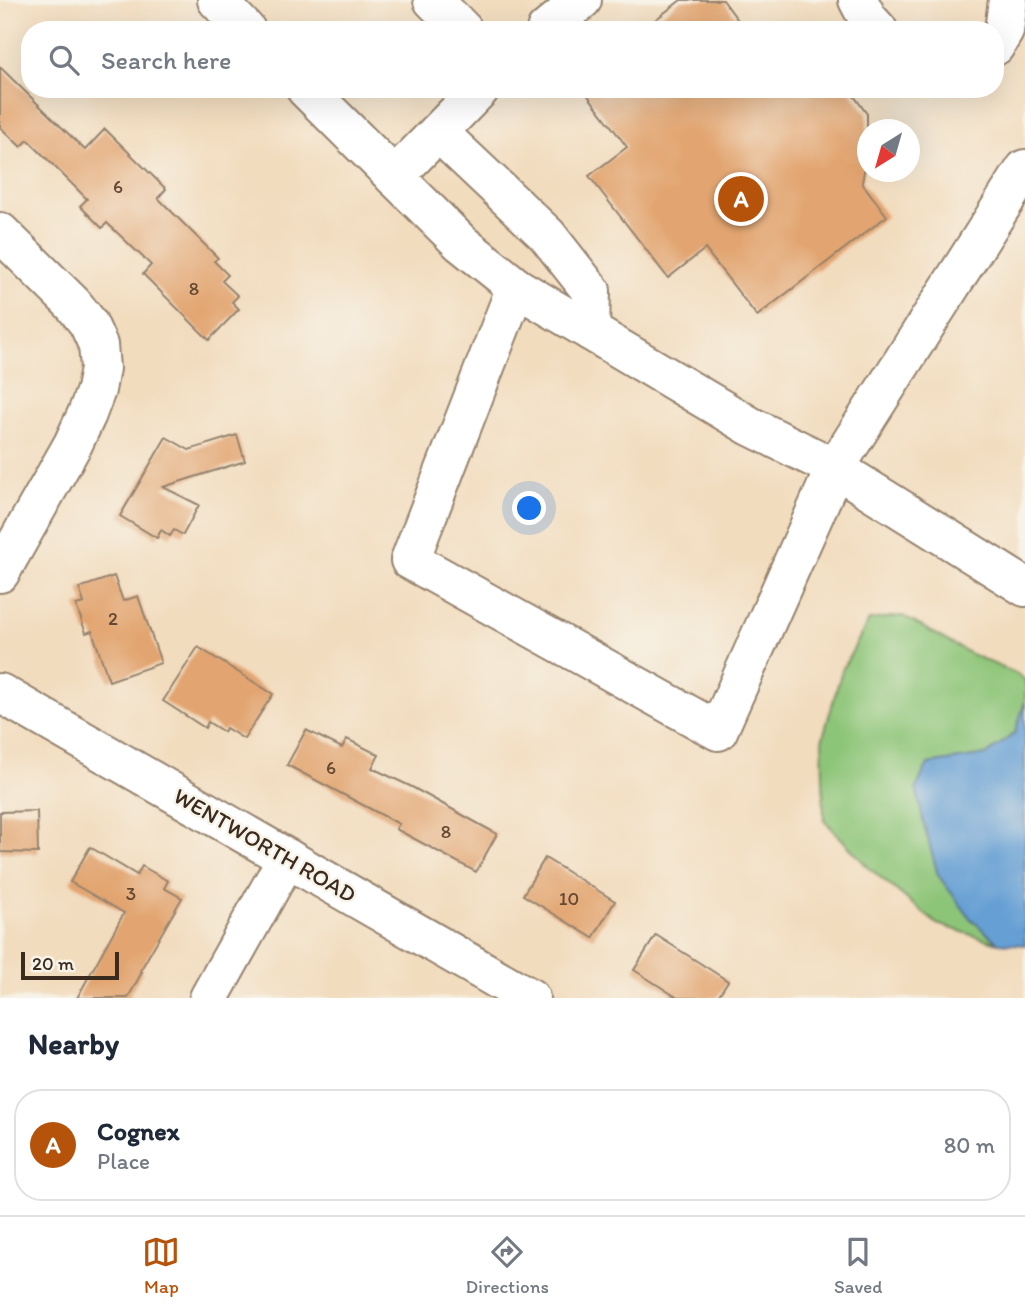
<!DOCTYPE html>
<style>
body{margin:0;font-family:Itim,sans-serif;background:#f2f2f3;color:#1f2937}
.compass{position:absolute;left:857px;top:119px;width:63px;height:63px;border-radius:50%;background:#fff;box-shadow:0 7px 28px #0002;rotate:217deg}
.scale{position:absolute;left:21px;bottom:18px;width:98px;box-sizing:border-box;padding-left:7px;border:4px solid #3b2a1e;border-top:0;font-size:19px;line-height:24px;white-space:nowrap;color:#3b2a1e;-webkit-text-stroke:5px #f7f3e8;paint-order:stroke}
.you{position:absolute;left:530px;top:509px;width:24px;height:24px;margin:-18px;border:5px solid #fff;border-radius:50%;background:#1a73e8;box-shadow:0 0 0 10px #1a73e833}
.badge{display:grid;place-items:center;width:46px;height:46px;border-radius:50%;background:#b45309;color:#fff;font-size:23px;font-weight:700}
.pin{position:absolute;translate:-50% -50%;border:4px solid #fff;box-shadow:0 2px 7px #0006}
.list{margin:0;padding:0;list-style:none}
h2{display:flex;justify-content:space-between;align-items:center;height:91px;margin:0;padding:0 28px;font-size:30px}
h2 small{font-size:23px;font-weight:400;color:#747a83}
.list li{display:grid;grid-template-columns:46px 1fr auto;gap:21px;align-items:center;box-sizing:border-box;height:112px;margin:0 14px 14px;padding:0 14px;border:2px solid #e0e1e3;border-radius:28px}
.list b{display:block;font-size:26px;white-space:nowrap}
.list p{margin:0;font-size:23px;white-space:nowrap;color:#747a83}
.list em{font-size:23px;font-style:normal;color:#747a83}
.icon{flex:none;width:38px;height:38px;fill:none;stroke:currentColor;stroke-width:2;stroke-linecap:round;stroke-linejoin:round}
.map{position:relative;flex:none;width:1025px;height:998px;overflow:hidden}
.search{position:absolute;background:#fff;box-shadow:0 7px 28px #0002;left:21px;right:21px;top:21px;height:77px;display:flex;align-items:center;gap:18px;box-sizing:border-box;padding:0 24px;border-radius:28px;color:#747a83;font-size:26px}
.sheet{height:217px;background:#fff}
nav{display:flex;justify-content:space-around;align-items:center;box-sizing:border-box;height:98px;border-top:2px solid #e0e1e3;background:#fff;font-size:19px;color:#747a83}
nav a{display:grid;justify-items:center;gap:4px}
nav .on{color:#b45309}
.map>svg:first-child{display:block}
.green{fill:#8dc578;stroke:#64784b;stroke-width:2}
.water{fill:#659fd4;stroke:#506479;stroke-width:2}
.building{fill:#e2a46f}
.lines{fill:none;stroke-linecap:round;stroke-linejoin:round}
.minor-casing{stroke:#96836e;stroke-width:42}
.minor{stroke:#fff;stroke-width:38}
.labels{text-anchor:middle;stroke-width:5;stroke-linejoin:round;paint-order:stroke}
.number-label{font-size:19px;fill:#654832}
.street-label{font-size:23px;fill:#3b2a1e;stroke:#f7f3e8}
</style>
<div class="map">
<svg width="1025" height="998" viewBox="0 0 1025 998">
<rect width="100%" height="100%" fill="#f7f3e8"/>
<filter id="ink" filterUnits="userSpaceOnUse"><feTurbulence type="fractalNoise" baseFrequency=".0143" numOctaves="2"/><feDisplacementMap in="SourceGraphic" scale="14" xChannelSelector="R" yChannelSelector="G"/><feConvolveMatrix kernelMatrix="1 2 1 2 8 2 1 2 1" color-interpolation-filters="sRGB"/></filter>
<filter id="wash" filterUnits="userSpaceOnUse"><feTurbulence type="fractalNoise" baseFrequency=".00686" numOctaves="4" result="noise"/><feDisplacementMap in="SourceGraphic" scale="28" xChannelSelector="R" yChannelSelector="G"/><feGaussianBlur stdDeviation="1.57" result="paint"/><feColorMatrix in="noise" values="0 0 0 0 0 0 0 0 0 0 0 0 0 0 0 0 0 1.4 0 .05"/><feComposite in="paint" operator="in"/></filter>
<g filter="url(#wash)">
<rect width="100%" height="100%" fill="#f2dcbe"/>
<path class="green" d="M903 616 971 654 1019 675 1025 680V702L1015 733 986 755 928 764 970 918 998 943 937 924 868 867 824 820 822 741 842 670 869 620Z"/>
<path class="water" d="M1025 702V945L998 943 970 918 938 875 924 825 916 788 928 764 986 755 1015 733Z"/>
<g id="blocks">
<g class="building">
<path d="M681 0H723L745 30H642Z"/>
<path d="M0 67 85 150 105 129 166 189 158 198 218 258 214 261 228 275 222 281 238 296 232 302 239 309 209 340 143 274 151 265 107 223 102 228 80 206 87 199 28 140 21 147 0 127Z"/>
<path d="M583 89H849L867 114V154L862 183 887 216 757 316 705 249 668 278 589 176 627 147Z"/>
<path d="M237 435 245 461 163 487 199 505 183 535 174 530 170 536 161 530 157 538 120 516 166 437 189 450Z"/>
<path d="M114 576 123 601 138 596 161 663 109 681 92 631 86 633 76 605 84 603 79 588Z"/>
<path d="M198 647 273 694 244 739 226 728 224 732 208 722 205 728 163 701Z"/>
<path d="M306 730 342 748 347 739 379 755 372 768 412 787 497 834 476 872 396 829 399 824 287 765Z"/>
<path d="M37 811 38 853 0 852V812Z"/>
<path d="M90 847 137 875 142 866 168 881 164 888 182 898 140 971 142 972 128 998H77L124 913 70 882Z"/>
<path d="M545 858 615 901 593 938 523 895Z"/>
<path d="M656 935 728 981 717 998H678L634 970Z"/>
</g>
</g>
</g>
<g filter="url(#ink)">
<use href="#blocks" fill-opacity="0" stroke="#96836e" stroke-width="2"/>
<g class="lines">
<g class="minor-casing">
<g id="minor">
<path d="M217 0 246 30"/>
<path d="M433 0 463 30"/>
<path d="M858 0 868 19 878 30"/>
<path d="M546 30 582 0"/>
<path d="M995 46 1004 31 1008 0"/>
<path d="M306 89 461 243 516 287 750 426 835 468 1025 587"/>
<path d="M438 132 547 235 591 291 590 331"/>
<path d="M394 177 480 89"/>
<path d="M0 232 73 304 88 323 98 345 100 368 96 390 87 414 73 444 0 573"/>
<path d="M516 287 410 560 718 731 835 468 1025 169"/>
<path d="M0 693 530 998"/>
<path d="M209 998 287 858"/>
</g>
</g>
<use href="#minor" class="minor"/>
</g>
</g>
<g class="labels">
<g class="number-label">
<text x="118" y="193">6</text>
<text x="194" y="295">8</text>
<text x="113" y="625">2</text>
<text x="331" y="774">6</text>
<text x="446" y="838">8</text>
<text x="131" y="900">3</text>
<text x="569" y="905">10</text>
</g>
<g class="street-label">
<text transform="translate(265 845) rotate(30)" y="8">WENTWORTH ROAD</text>
</g>
</g>
</svg>
<svg class="compass" viewBox="-18 -18 36 36"><path d="M0-13l5 13h-10z" fill="#e53935"/><path d="M0 13l5-13h-10z" fill="#747a83"/></svg>
<div class="scale">20 m</div>
<div class="you"></div>
<div class="pin badge" style="left:741px;top:199px">A</div>
<div class="search"><svg class="icon" aria-label="search" viewBox="0 0 24 24"><circle cx="10" cy="10" r="6"/><path d="M15 15l6 6"/></svg>Search here</div>
</div>
<section class="sheet">
<h2>Nearby<small></small></h2>
<ul class="list">
<li><span class="badge">A</span><div><b>Cognex</b><p>Place</p></div><em>80 m</em></li>
</ul>
</section>
<nav>
<a class="on"><svg class="icon" aria-label="map" viewBox="0 0 24 24"><path d="M3 6l6-2 6 2 6-2v14l-6 2-6-2-6 2zM9 4v14M15 6v14"/></svg>Map</a>
<a><svg class="icon" aria-label="directions" viewBox="0 0 24 24"><path d="M12 3l9 9-9 9-9-9zM9 14v-3h6M13 9l2 2-2 2"/></svg>Directions</a>
<a><svg class="icon" aria-label="saved" viewBox="0 0 24 24"><path d="M7 4h10v16l-5-4-5 4z"/></svg>Saved</a>
</nav>
